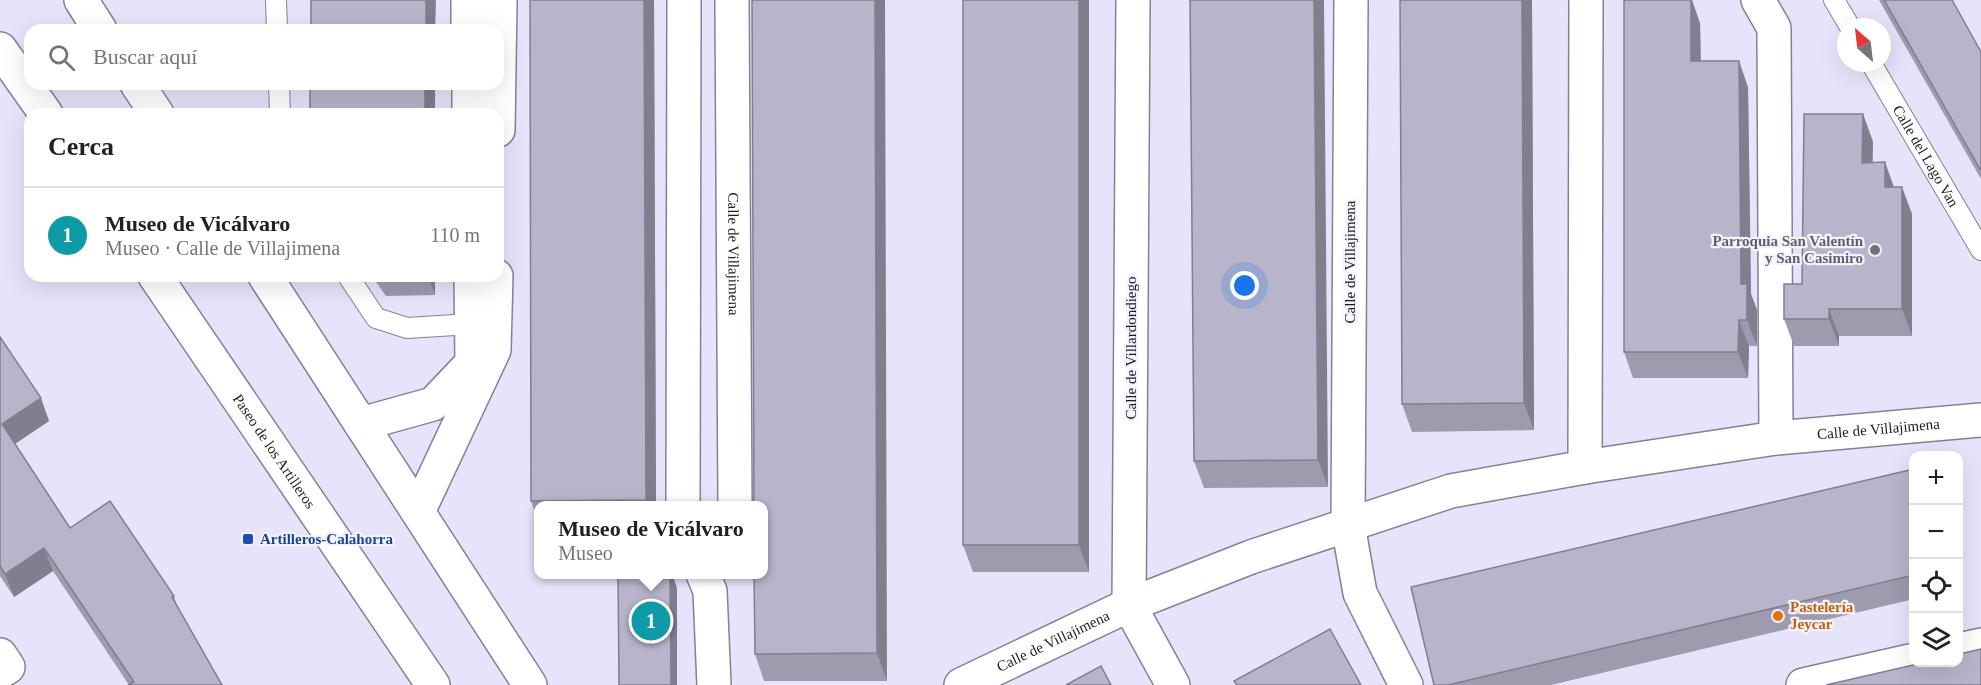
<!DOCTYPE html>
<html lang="es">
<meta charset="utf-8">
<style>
body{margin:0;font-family:Georgia,serif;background:#f6f6f6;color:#202124}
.controls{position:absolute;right:18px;bottom:18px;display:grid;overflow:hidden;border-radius:12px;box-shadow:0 6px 24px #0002}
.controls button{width:54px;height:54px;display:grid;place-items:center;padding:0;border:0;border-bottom:2px solid #e0e0e0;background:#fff;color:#202124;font:30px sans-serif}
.compass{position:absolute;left:1837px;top:18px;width:54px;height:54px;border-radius:50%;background:#fff;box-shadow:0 6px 24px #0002;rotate:332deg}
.you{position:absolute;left:1245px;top:286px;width:21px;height:21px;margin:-15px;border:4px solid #fff;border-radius:50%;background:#1a73e8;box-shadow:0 0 0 9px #1a73e833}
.badge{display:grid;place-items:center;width:39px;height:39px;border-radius:50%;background:#438b8e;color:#fff;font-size:20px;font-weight:700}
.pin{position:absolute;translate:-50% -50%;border:3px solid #fff;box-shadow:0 2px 6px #0006}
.popup{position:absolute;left:534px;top:501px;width:234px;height:78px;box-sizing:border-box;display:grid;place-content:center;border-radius:12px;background:#fff;filter:drop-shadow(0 2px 4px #0005);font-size:20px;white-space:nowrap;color:#757577}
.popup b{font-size:22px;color:#202124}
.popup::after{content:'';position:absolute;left:50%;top:100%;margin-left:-12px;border:12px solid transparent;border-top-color:#fff}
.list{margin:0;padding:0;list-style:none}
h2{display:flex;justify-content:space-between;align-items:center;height:78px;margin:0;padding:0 24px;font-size:26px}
h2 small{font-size:20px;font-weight:400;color:#757577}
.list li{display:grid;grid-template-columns:39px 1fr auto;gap:18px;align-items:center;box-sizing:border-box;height:96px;padding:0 24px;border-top:2px solid #e0e0e0}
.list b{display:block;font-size:22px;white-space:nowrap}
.list p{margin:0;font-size:20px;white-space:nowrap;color:#757577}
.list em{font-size:20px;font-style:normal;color:#757577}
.icon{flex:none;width:33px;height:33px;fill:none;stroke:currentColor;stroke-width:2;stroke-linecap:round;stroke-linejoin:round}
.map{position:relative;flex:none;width:1981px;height:685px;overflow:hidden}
.search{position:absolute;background:#fff;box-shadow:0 6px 24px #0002;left:24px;top:24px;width:480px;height:66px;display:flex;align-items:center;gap:15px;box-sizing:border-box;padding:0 21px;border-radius:18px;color:#757577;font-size:22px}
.panel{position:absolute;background:#fff;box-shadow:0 6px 24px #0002;left:24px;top:108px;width:480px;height:174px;border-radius:18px}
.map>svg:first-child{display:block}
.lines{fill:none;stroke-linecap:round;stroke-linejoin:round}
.lane-casing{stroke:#848096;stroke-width:22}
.street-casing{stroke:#848096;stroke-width:36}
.secondary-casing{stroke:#848096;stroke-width:36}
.lane{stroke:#fff;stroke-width:20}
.street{stroke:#fff;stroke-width:33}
.secondary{stroke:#fff;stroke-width:33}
.wall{fill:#9e9baf}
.shaded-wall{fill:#817e8e}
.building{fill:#b8b4cb;stroke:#817e8e;stroke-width:1.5}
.worship-dot{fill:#6b7280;stroke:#f4f3fc;stroke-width:2}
.transit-dot{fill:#1a4fb4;stroke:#f4f3fc;stroke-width:2}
.food-dot{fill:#e8710a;stroke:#f4f3fc;stroke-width:2}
.labels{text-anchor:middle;stroke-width:4.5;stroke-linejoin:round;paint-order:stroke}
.street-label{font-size:15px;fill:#1c1b23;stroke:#f4f3fc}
.worship-label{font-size:15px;font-weight:bold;fill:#5b616d;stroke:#f4f3fc;text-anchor:end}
.transit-label{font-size:15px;font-weight:bold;fill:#164399;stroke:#f4f3fc;text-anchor:start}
.food-label{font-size:15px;font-weight:bold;fill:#c56008;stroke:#f4f3fc;text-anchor:start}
</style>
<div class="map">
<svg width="1981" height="685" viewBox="0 0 1981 685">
<rect width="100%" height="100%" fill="#e7e3fb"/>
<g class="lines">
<g class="lane-casing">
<g id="lane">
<path d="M276 0 277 30"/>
<path d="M1834 0 1850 27"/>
<path id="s1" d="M1871 63 1981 250"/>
<path d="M279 84 280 114"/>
<path d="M348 276 376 318 407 328 471 324"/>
</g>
</g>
<g class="street-casing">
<g id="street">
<path d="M468 0V30"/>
<path id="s2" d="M732 0 735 506"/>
<path d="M1133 0 1129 605 1173 685"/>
<path d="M1351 0 1348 525 1360 593 1406 685"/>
<path d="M1758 0 1774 28 1776 438"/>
<path d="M469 84V114"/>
<path d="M498 130 500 0"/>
<path d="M361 424 433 404 472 363 471 276"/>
<path d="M1585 467 1586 0"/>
<path d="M683 506 684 0"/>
<path d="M418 512 494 350 496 276"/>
<path d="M703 574 710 591 714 685"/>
<path d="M1958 650 1981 645"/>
<path d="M0 655 8 667 0 672"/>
<path id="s3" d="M961 685 1129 605 1251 557 1451 491 1585 467 1776 438 1981 420"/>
<path d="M1803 685 1914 660"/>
</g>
</g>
<g class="secondary-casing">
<g id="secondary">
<path d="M81 0 100 30"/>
<path d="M0 49 46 114"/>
<path d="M137 84 157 114"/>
<path id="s4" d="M155 276 433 685"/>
<path d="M265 276 530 685"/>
</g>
</g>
<use href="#lane" class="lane"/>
<use href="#street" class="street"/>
<use href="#secondary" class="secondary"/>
</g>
<g class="wall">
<path d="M530 0H654L656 506H538V521L531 501Z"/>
<path d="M752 0 887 681H764L755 654Z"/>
<path d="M963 0 1089 572H973L963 545Z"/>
<path d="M1190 0 1328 487 1204 488 1194 461Z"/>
<path d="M1400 0H1532L1534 430 1412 432 1402 404Z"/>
<path d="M1879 0H1952L1981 52V179Z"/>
<path d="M1700 23 1701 61 1748 87 1751 294 1757 310V346H1749L1748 378H1633L1624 352Z"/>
<path d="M1863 114 1873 142 1872 163 1894 187 1912 214V336H1839V346H1794L1784 319 1802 284Z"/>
<path d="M372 276H435V295L386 296Z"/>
<path d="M0 337 49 421 15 444 70 528 174 596 178 609 222 685H129L53 571 14 597 0 576Z"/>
<path d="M1914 469V599L1551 685H1434Z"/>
<path d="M1959 572 1962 588H1959Z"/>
</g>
<g class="shaded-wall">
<path d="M426 0H436L435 30H426Z"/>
<path d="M644 0H654L656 506H648L646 500Z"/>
<path d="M875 0H885L887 681 877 653Z"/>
<path d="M1079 0H1089V572L1079 545Z"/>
<path d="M1314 0H1324L1328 487 1318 460Z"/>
<path d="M1522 0H1532L1534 430 1524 403Z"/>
<path d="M1691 0H1692L1700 23 1701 87 1691 61Z"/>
<path d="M1739 61 1748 87 1751 294 1757 310V346L1747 320 1741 284Z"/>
<rect x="425" y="84" width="10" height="30"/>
<path d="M1863 114 1873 142 1872 190 1862 163Z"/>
<path d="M1885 162 1895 190 1885 187Z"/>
<path d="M1902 187 1912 214V336L1902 309Z"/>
<path d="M428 276H435V295Z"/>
<path d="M1829 309 1839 336V346L1829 319Z"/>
<path d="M1739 320 1749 346 1748 378 1738 352Z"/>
<path d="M41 398 49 421 10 447 2 424Z"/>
<path d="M44 548 53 571 14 597 5 574Z"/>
<path d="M670 574H672L677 588V685H671Z"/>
</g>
<g class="building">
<rect x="311" y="0" width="115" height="30"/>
<path d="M530 0H644L646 500 531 501Z"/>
<path d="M752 0H875L877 653 755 654 754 574H764V506H754Z"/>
<rect x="963" y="0" width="116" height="545"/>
<path d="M1190 0H1314L1318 460 1194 461Z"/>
<path d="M1400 0H1522L1524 403 1402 404Z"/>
<path d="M1624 0H1691V61H1739L1741 284H1747V320H1739L1738 352H1624Z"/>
<path d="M1884 0H1952L1981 52V171Z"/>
<rect x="310" y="84" width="115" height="30"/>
<path d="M1804 114H1863L1862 163 1885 162V187H1902V309H1829V319H1784V284H1802Z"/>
<path d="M0 337 41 398 2 424 70 528 110 501 174 596 172 597 222 685H128L134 682 44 548 5 574 0 566Z"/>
<path d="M1914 469V575L1448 685H1434L1411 587Z"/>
<path d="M618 574H670L671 685H619Z"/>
<path d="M1330 629 1361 685H1237L1234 681Z"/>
<path d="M1981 649V685H1826L1922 663H1959V654Z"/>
<path d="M1101 666 1111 685H1066Z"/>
</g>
<circle class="worship-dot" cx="1875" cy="250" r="6"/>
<rect class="transit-dot" x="242" y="533" width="12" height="12" rx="3"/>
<circle class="food-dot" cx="1778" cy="616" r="6"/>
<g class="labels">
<g class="street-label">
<text dy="5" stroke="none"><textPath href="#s1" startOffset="108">Calle del Lago Van</textPath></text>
<text dy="5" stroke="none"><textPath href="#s2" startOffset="254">Calle de Villajimena</textPath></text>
<text transform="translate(1350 262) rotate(-90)" y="5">Calle de Villajimena</text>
<text transform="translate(1131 348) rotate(-90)" y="5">Calle de Villardondiego</text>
<text dy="5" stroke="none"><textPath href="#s3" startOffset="960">Calle de Villajimena</textPath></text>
<text dy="5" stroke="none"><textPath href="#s4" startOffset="212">Paseo de los Artilleros</textPath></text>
<text dy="5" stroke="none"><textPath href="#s3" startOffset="102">Calle de Villajimena</textPath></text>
</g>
<g class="worship-label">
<text x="1863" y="246">Parroquia San Valentín<tspan x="1863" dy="17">y San Casimiro</tspan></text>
</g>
<g class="transit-label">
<text x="260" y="544">Artilleros-Calahorra</text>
</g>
<g class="food-label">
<text x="1790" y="612">Pastelería<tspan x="1790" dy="17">Jeycar</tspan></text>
</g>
</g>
</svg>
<div class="controls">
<button>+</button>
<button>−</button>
<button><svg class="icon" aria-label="locate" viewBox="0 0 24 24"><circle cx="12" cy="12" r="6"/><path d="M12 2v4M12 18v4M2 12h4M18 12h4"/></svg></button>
<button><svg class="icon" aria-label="layers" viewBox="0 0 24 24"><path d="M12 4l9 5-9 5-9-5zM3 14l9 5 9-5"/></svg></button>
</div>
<svg class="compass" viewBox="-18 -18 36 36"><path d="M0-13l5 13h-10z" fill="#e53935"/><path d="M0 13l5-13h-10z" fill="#757577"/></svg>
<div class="you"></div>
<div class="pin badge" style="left:651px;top:621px;background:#0f9aa8">1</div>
<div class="popup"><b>Museo de Vicálvaro</b>Museo</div>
<div class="search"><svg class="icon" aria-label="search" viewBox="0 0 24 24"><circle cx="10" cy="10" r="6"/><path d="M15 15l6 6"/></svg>Buscar aquí</div>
<section class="panel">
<h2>Cerca<small></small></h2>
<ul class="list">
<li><span class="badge" style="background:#0f9aa8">1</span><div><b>Museo de Vicálvaro</b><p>Museo · Calle de Villajimena</p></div><em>110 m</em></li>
</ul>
</section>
</div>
